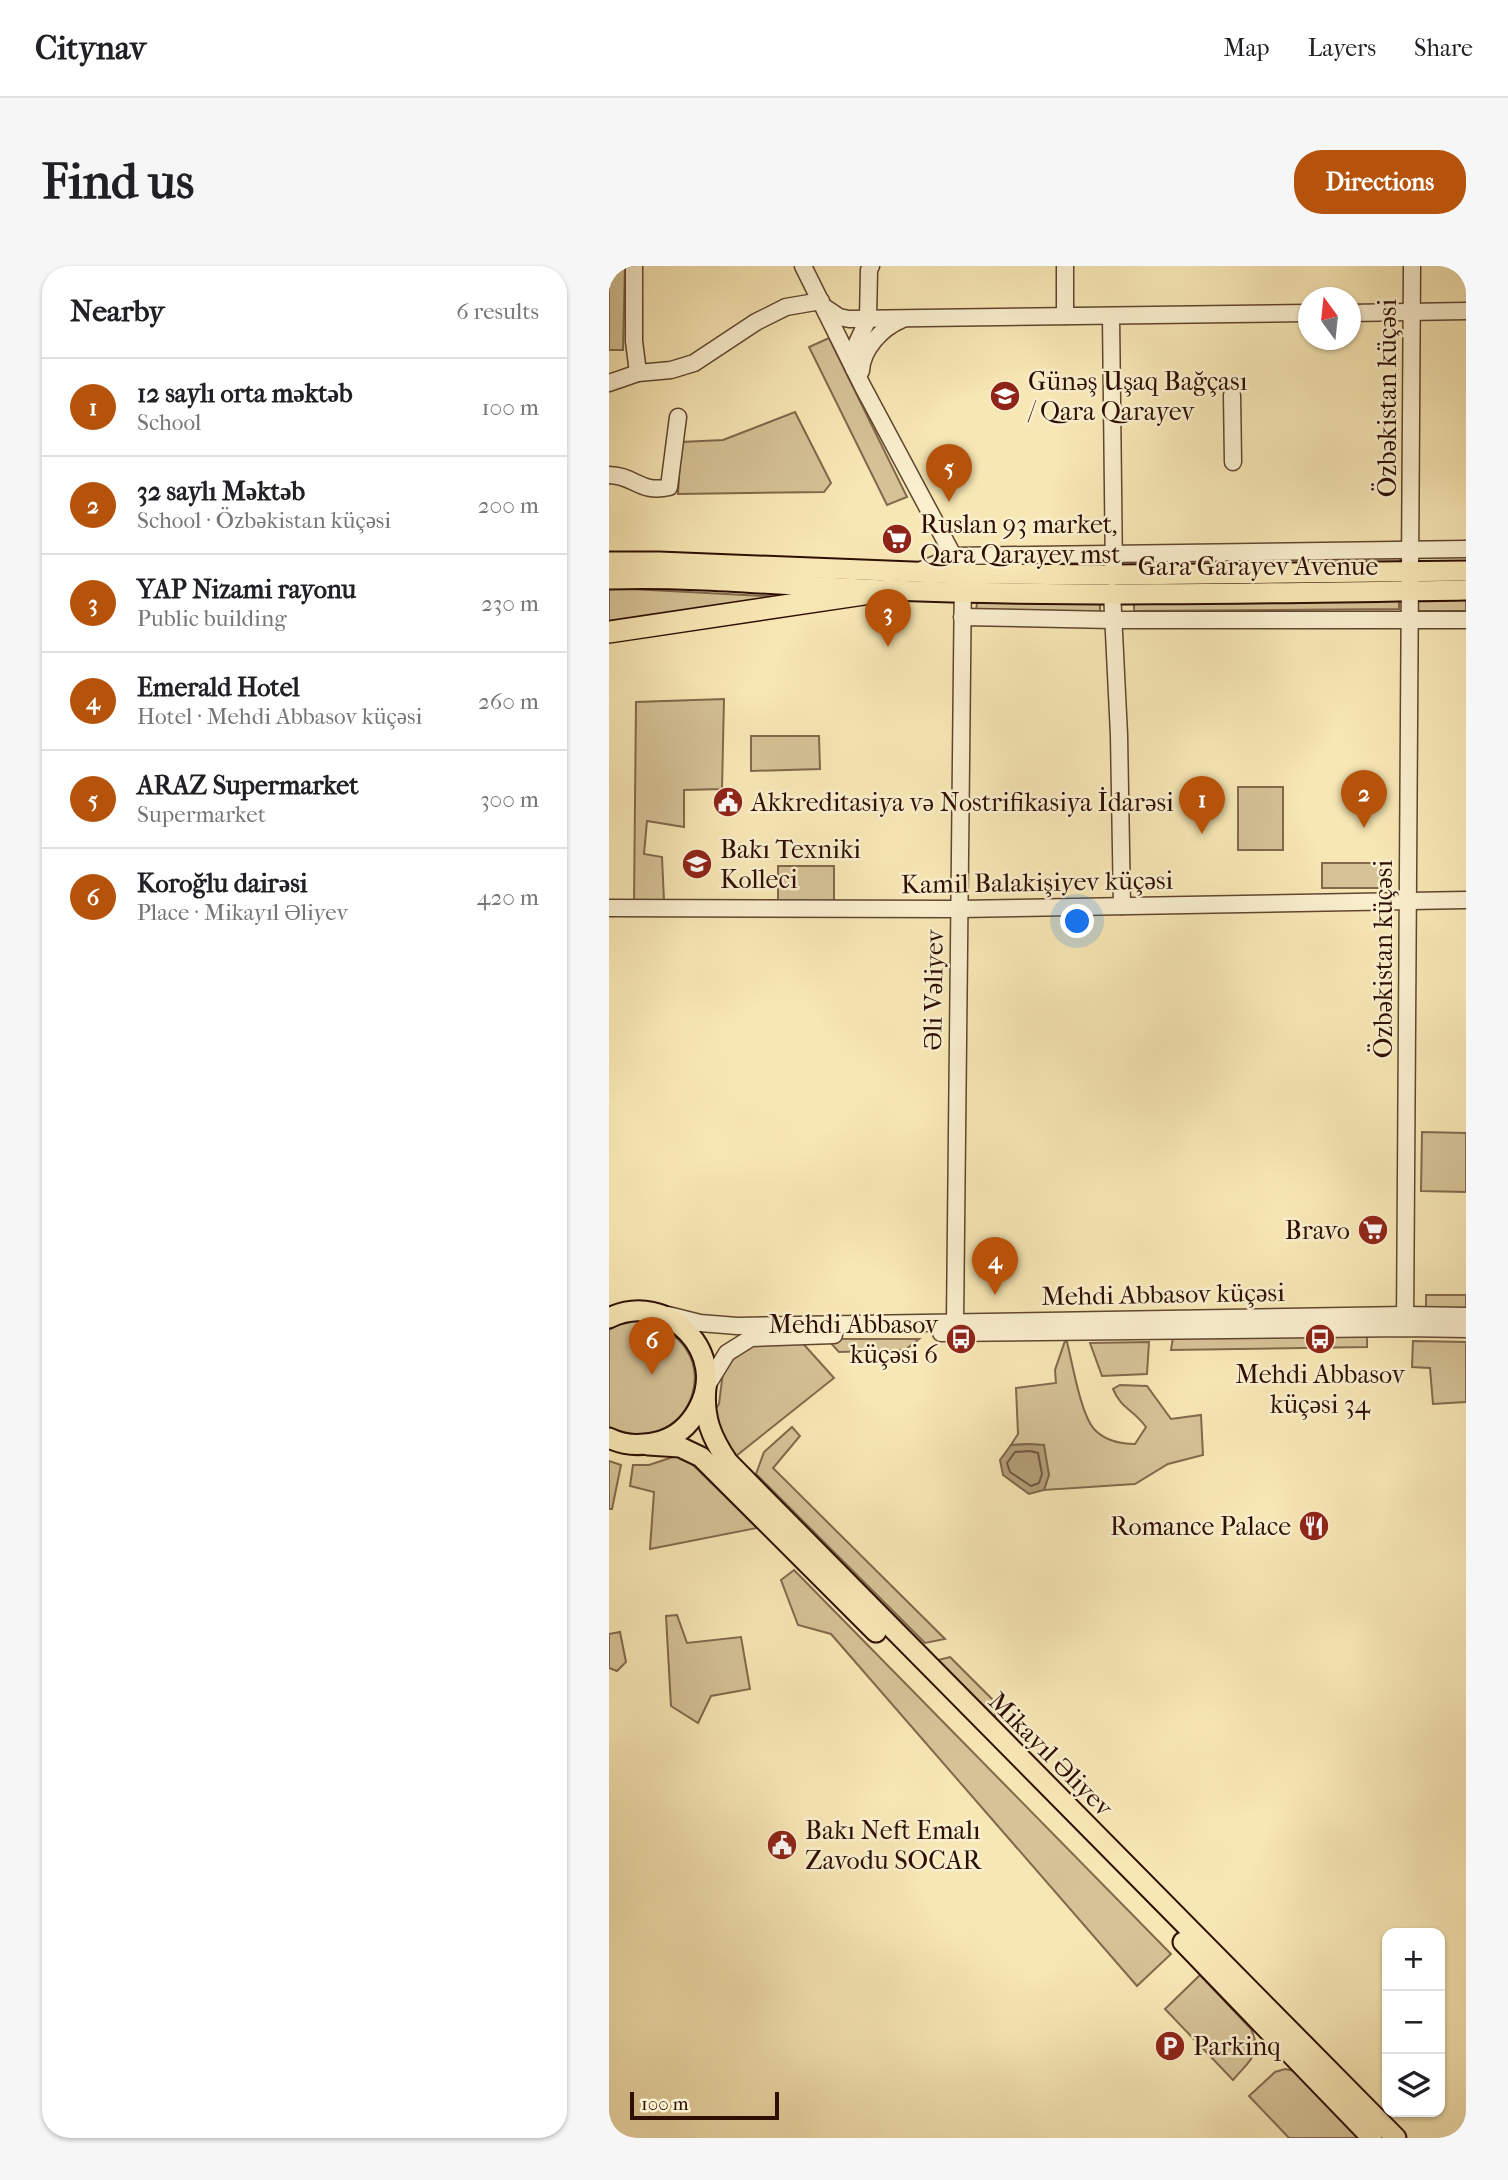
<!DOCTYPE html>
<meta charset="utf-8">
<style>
body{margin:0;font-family:"IM FELL French Canon",serif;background:#f6f6f6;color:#202124}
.controls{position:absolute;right:21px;bottom:21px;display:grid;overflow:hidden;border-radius:14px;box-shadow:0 2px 5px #0004}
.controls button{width:63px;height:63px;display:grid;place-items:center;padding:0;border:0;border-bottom:2px solid #e0e0e0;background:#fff;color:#202124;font:35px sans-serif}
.compass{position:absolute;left:689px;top:21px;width:63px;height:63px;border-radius:50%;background:#fff;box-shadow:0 2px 5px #0004;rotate:345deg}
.scale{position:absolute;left:21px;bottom:18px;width:149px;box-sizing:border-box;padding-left:7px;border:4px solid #2e0f03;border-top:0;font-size:19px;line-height:24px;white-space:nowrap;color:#2e0f03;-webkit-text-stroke:5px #faefce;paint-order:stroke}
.you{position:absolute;left:469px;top:656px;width:24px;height:24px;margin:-18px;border:5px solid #fff;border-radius:50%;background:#1a73e8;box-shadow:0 0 0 10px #1a73e833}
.badge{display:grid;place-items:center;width:46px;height:46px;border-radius:50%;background:#b45309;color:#fff;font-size:23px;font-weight:700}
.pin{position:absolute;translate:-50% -58px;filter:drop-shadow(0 2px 4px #0008)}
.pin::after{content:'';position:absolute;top:37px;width:24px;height:21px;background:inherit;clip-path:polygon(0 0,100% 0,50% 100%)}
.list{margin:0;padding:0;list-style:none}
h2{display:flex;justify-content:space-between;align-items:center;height:91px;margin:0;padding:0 28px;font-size:30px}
h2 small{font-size:23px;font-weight:400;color:#757577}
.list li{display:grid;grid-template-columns:46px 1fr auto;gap:21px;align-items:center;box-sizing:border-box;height:98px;padding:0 28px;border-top:2px solid #e0e0e0}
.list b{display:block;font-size:26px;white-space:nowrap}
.list p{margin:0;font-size:23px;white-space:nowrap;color:#757577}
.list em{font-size:23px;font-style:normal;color:#757577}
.icon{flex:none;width:38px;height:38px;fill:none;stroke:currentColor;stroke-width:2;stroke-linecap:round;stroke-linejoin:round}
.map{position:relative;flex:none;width:857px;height:1872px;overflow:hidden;border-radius:28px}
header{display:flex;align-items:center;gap:42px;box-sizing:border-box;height:98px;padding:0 35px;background:#fff;border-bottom:2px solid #e0e0e0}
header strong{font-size:33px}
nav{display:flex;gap:38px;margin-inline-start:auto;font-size:24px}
.intro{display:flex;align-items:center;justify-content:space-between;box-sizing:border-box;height:168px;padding:0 42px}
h1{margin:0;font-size:49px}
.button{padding:18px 32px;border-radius:28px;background:#b45309;color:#fff;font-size:24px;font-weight:700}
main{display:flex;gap:42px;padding:0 42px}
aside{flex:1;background:#fff;border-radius:28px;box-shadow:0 2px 5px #0004}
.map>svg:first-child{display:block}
.green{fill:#d5c296;stroke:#82684c;stroke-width:2}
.water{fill:#b39e78;stroke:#7e6549;stroke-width:2}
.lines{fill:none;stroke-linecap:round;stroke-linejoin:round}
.shore{stroke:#70563e;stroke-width:2}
.minor-casing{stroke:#60452f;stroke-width:19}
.major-casing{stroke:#2e0f03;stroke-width:23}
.highway-casing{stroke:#2e0f03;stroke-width:24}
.minor{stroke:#faefce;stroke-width:16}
.major{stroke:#f7e7b4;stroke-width:19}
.highway{stroke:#f7e7b4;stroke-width:21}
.labels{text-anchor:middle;stroke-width:5;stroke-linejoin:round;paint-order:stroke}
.poi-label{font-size:26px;fill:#2e0f03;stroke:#faefce;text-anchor:start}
.street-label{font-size:26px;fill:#2e0f03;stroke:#faefce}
</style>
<header>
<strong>Citynav</strong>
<nav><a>Map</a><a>Layers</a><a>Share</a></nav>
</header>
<div class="intro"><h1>Find us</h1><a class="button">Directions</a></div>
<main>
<aside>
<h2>Nearby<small>6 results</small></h2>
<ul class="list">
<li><span class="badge">1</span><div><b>12 saylı orta məktəb</b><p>School</p></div><em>100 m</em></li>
<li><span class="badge">2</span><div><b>32 saylı Məktəb</b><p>School · Özbəkistan küçəsi</p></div><em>200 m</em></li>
<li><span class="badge">3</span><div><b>YAP Nizami rayonu</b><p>Public building</p></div><em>230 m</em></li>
<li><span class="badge">4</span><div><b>Emerald Hotel</b><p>Hotel · Mehdi Abbasov küçəsi</p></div><em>260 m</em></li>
<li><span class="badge">5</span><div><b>ARAZ Supermarket</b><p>Supermarket</p></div><em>300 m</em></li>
<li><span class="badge">6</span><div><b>Koroğlu dairəsi</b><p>Place · Mikayıl Əliyev</p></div><em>420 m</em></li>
</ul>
</aside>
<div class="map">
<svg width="857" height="1872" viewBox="0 0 857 1872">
<rect width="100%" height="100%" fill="#f7e7b4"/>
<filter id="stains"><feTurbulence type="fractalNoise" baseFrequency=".00286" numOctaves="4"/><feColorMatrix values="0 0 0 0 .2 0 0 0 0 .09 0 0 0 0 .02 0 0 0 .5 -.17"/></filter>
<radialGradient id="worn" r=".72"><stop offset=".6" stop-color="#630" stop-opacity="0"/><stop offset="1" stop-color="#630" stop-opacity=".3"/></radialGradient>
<g class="green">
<path d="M0 0H16L14 84H0Z"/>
<path d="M220 72 298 231 278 239 200 81Z"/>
<path d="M186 146 222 217 215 226 69 228 72 176 114 174Z"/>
<path d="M791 288V298L522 303V293Z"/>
<path d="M0 323H22L176 331 0 360Z"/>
<path d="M790 332V343L525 345V334Z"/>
<path d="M809 333H857V345H808Z"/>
<path d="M368 336H491V346H367Z"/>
<path d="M115 433 113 523 75 524V561L38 555 35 588 53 591 55 635 25 637 27 436Z"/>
<path d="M142 470H210L211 503 142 505Z"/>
<rect x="629" y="521" width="45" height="63"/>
<rect x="713" y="597" width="65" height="25"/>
<rect x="169" y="600" width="56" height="35"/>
<path d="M813 866 857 867V926L812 925Z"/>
<path d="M817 1029H857V1043L817 1042Z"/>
<path d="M27 1055C128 1070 85 1200 0 1161V1064L8 1059Z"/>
<path d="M758 1069V1081L562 1084 564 1071Z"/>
<path d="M189 1072 225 1112 127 1190 100 1153 110 1138 115 1098 142 1076Z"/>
<path d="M457 1072C463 1094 471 1147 485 1163 496 1175 511 1178 526 1178L537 1161C523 1142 513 1144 504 1123L511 1119 538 1120 562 1153 592 1149 594 1189 559 1198 526 1218 435 1224 440 1208 421 1178 402 1179 409 1168 407 1122 447 1117 446 1104Z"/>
<path d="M218 1073H310L296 1084 230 1086Z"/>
<path d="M804 1075 857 1076V1136L824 1138 821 1102 803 1101Z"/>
<path d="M540 1076 538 1108 493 1110 481 1077Z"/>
<path d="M183 1161 191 1170 164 1202 336 1373 316 1377 147 1208 155 1186Z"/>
<path d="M73 1188 148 1262 41 1283 45 1226 21 1220 24 1199H40Z"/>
<path d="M0 1195 12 1199 3 1243H0Z"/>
<path d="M185 1304 562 1688 528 1720 222 1368 189 1359 172 1314Z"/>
<path d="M68 1349 78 1377 132 1371 141 1423 102 1430 89 1457 62 1440 57 1350Z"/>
<path d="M11 1366 17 1396 8 1405 0 1402V1368Z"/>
<path d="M341 1391 387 1437 386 1456 325 1395Z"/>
<path d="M591 1709 642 1763C654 1788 640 1795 624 1814L556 1743Z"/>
<path d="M676 1803 686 1805 753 1872H680L640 1830 666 1806Z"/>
</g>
<path class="water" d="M421 1178 435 1179 440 1209 435 1224 420 1228 394 1209 391 1194 402 1179Z"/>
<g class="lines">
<path class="shore" d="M421 1185 429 1187 433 1208 430 1217 422 1220 401 1206 398 1197 406 1186Z"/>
<g class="minor-casing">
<g id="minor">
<path d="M25 0V75L29 107"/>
<path d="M194 0 254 121 354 308 346 1056"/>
<path d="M215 41 230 51 240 53 699 47"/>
<path d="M741 47 857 45"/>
<path d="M456 50V0"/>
<path d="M502 50 505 309"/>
<path d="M245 103 248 77 259 53 260 4 262 0"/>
<path d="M252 105C253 83 273 62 292 54"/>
<path d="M0 117 29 107 62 104 85 97 147 56 177 41 212 35"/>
<path d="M623 129 624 196"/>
<path d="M0 209C25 209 31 228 60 221L69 151"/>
<path d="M310 305 345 290 857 283"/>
<path d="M503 326 510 469 513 640"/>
<path d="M353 351 503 354H857"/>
<path d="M0 642 351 643 857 634"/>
<path d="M59 1049 91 1057 128 1060 797 1049 857 1050"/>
<path d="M796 1062 803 0"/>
<path d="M332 1067 796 1062 857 1063"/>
<path d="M97 1121 118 1087 142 1072 225 1069"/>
</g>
</g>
<g class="major-casing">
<g id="major">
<path d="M0 296H50L354 308 505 309 857 305"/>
<path d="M0 313C93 310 187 321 280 324 472 331 665 327 857 324"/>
<path d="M0 1052C58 1023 122 1088 88 1145 80 1159 68 1170 52 1175 35 1180 16 1180 0 1172"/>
<path d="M97 1121C94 1151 102 1171 119 1196L787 1872"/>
<path d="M39 1179 71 1181 92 1191 267 1366"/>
<path d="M574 1676 763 1872"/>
</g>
</g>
<g class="highway-casing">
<path id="highway" d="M0 366 282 324"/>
</g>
<use href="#minor" class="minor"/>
<use href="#major" class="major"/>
<use href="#highway" class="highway"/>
</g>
<defs>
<g id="school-disc" transform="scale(1.575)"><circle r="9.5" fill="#8f2418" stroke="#faefce"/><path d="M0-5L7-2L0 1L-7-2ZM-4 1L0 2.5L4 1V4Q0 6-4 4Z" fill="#fff"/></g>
<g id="supermarket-disc" transform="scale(1.575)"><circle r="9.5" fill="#8f2418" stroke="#faefce"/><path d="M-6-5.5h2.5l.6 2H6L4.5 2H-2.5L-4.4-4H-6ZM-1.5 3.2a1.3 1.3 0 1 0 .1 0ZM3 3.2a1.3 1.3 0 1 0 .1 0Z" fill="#fff"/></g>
<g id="civic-disc" transform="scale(1.575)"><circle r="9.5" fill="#8f2418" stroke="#faefce"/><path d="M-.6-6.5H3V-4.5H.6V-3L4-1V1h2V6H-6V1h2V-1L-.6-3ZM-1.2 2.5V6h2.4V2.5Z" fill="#fff"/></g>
<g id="university-disc" transform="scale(1.575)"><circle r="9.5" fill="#8f2418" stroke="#faefce"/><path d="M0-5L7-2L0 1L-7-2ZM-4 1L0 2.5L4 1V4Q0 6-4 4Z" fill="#fff"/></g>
<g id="bus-disc" transform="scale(1.575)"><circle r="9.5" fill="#8f2418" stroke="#faefce"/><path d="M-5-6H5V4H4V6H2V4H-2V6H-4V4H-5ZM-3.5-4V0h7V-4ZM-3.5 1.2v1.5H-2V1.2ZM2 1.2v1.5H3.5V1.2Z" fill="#fff"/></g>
<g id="restaurant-disc" transform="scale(1.575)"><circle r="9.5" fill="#8f2418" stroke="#faefce"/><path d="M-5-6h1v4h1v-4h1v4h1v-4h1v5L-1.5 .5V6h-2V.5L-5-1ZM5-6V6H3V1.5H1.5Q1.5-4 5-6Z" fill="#fff"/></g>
<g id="parking-disc" transform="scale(1.575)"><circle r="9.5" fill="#8f2418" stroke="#faefce"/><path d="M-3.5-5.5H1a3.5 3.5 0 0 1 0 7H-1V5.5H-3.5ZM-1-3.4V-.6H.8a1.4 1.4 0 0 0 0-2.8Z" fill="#fff"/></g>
</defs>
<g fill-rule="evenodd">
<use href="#school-disc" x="396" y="130"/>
<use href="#supermarket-disc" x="288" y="273"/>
<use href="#civic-disc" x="119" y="536"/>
<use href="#university-disc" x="88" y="598"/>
<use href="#supermarket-disc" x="764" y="964"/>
<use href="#bus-disc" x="352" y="1073"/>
<use href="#bus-disc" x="711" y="1073"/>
<use href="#restaurant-disc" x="705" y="1260"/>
<use href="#civic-disc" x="173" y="1579"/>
<use href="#parking-disc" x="561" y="1780"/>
</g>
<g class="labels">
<g class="poi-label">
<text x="419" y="124">Günəş Uşaq Bağçası<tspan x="419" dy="30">/ Qara Qarayev</tspan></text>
<text x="311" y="267">Ruslan 93 market,<tspan x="311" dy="30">Qara Qarayev mst</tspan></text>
<text x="142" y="545">Akkreditasiya və Nostrifikasiya İdarəsi</text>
<text x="111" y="592">Bakı Texniki<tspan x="111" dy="30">Kolleci</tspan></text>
<text x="741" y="973" text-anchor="end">Bravo</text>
<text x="329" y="1067" text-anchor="end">Mehdi Abbasov<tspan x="329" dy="30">küçəsi 6</tspan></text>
<text x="711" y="1117" text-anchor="middle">Mehdi Abbasov<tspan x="711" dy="30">küçəsi 34</tspan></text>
<text x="682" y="1269" text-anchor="end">Romance Palace</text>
<text x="196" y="1573">Bakı Neft Emalı<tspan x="196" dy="30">Zavodu SOCAR</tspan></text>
<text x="584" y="1789">Parkinq</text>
</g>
<g class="street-label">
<text transform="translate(778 132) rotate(-90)" y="9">Özbəkistan küçəsi</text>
<text x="649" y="309">Gara Garayev Avenue</text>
<text transform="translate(428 616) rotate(-1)" y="9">Kamil Balakişiyev küçəsi</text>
<text transform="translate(774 693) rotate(-90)" y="9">Özbəkistan küçəsi</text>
<text transform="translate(324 724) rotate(-89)" y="9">Əli Vəliyev</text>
<text transform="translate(554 1028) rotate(-1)" y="9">Mehdi Abbasov küçəsi</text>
<text transform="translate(442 1488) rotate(45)" y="9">Mikayıl Əliyev</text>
</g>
</g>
<rect width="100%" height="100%" filter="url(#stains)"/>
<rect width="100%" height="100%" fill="url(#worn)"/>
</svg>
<div class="controls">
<button>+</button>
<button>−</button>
<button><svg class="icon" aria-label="layers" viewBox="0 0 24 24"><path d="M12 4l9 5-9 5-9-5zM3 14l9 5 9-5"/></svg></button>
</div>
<svg class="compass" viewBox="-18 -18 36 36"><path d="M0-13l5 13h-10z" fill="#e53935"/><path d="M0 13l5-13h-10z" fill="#757577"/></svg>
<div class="scale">100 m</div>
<div class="you"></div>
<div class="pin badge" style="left:593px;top:568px">1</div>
<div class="pin badge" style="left:755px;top:562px">2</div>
<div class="pin badge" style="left:279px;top:381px">3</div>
<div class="pin badge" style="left:386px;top:1029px">4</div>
<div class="pin badge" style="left:340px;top:236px">5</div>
<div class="pin badge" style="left:43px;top:1109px">6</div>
</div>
</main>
